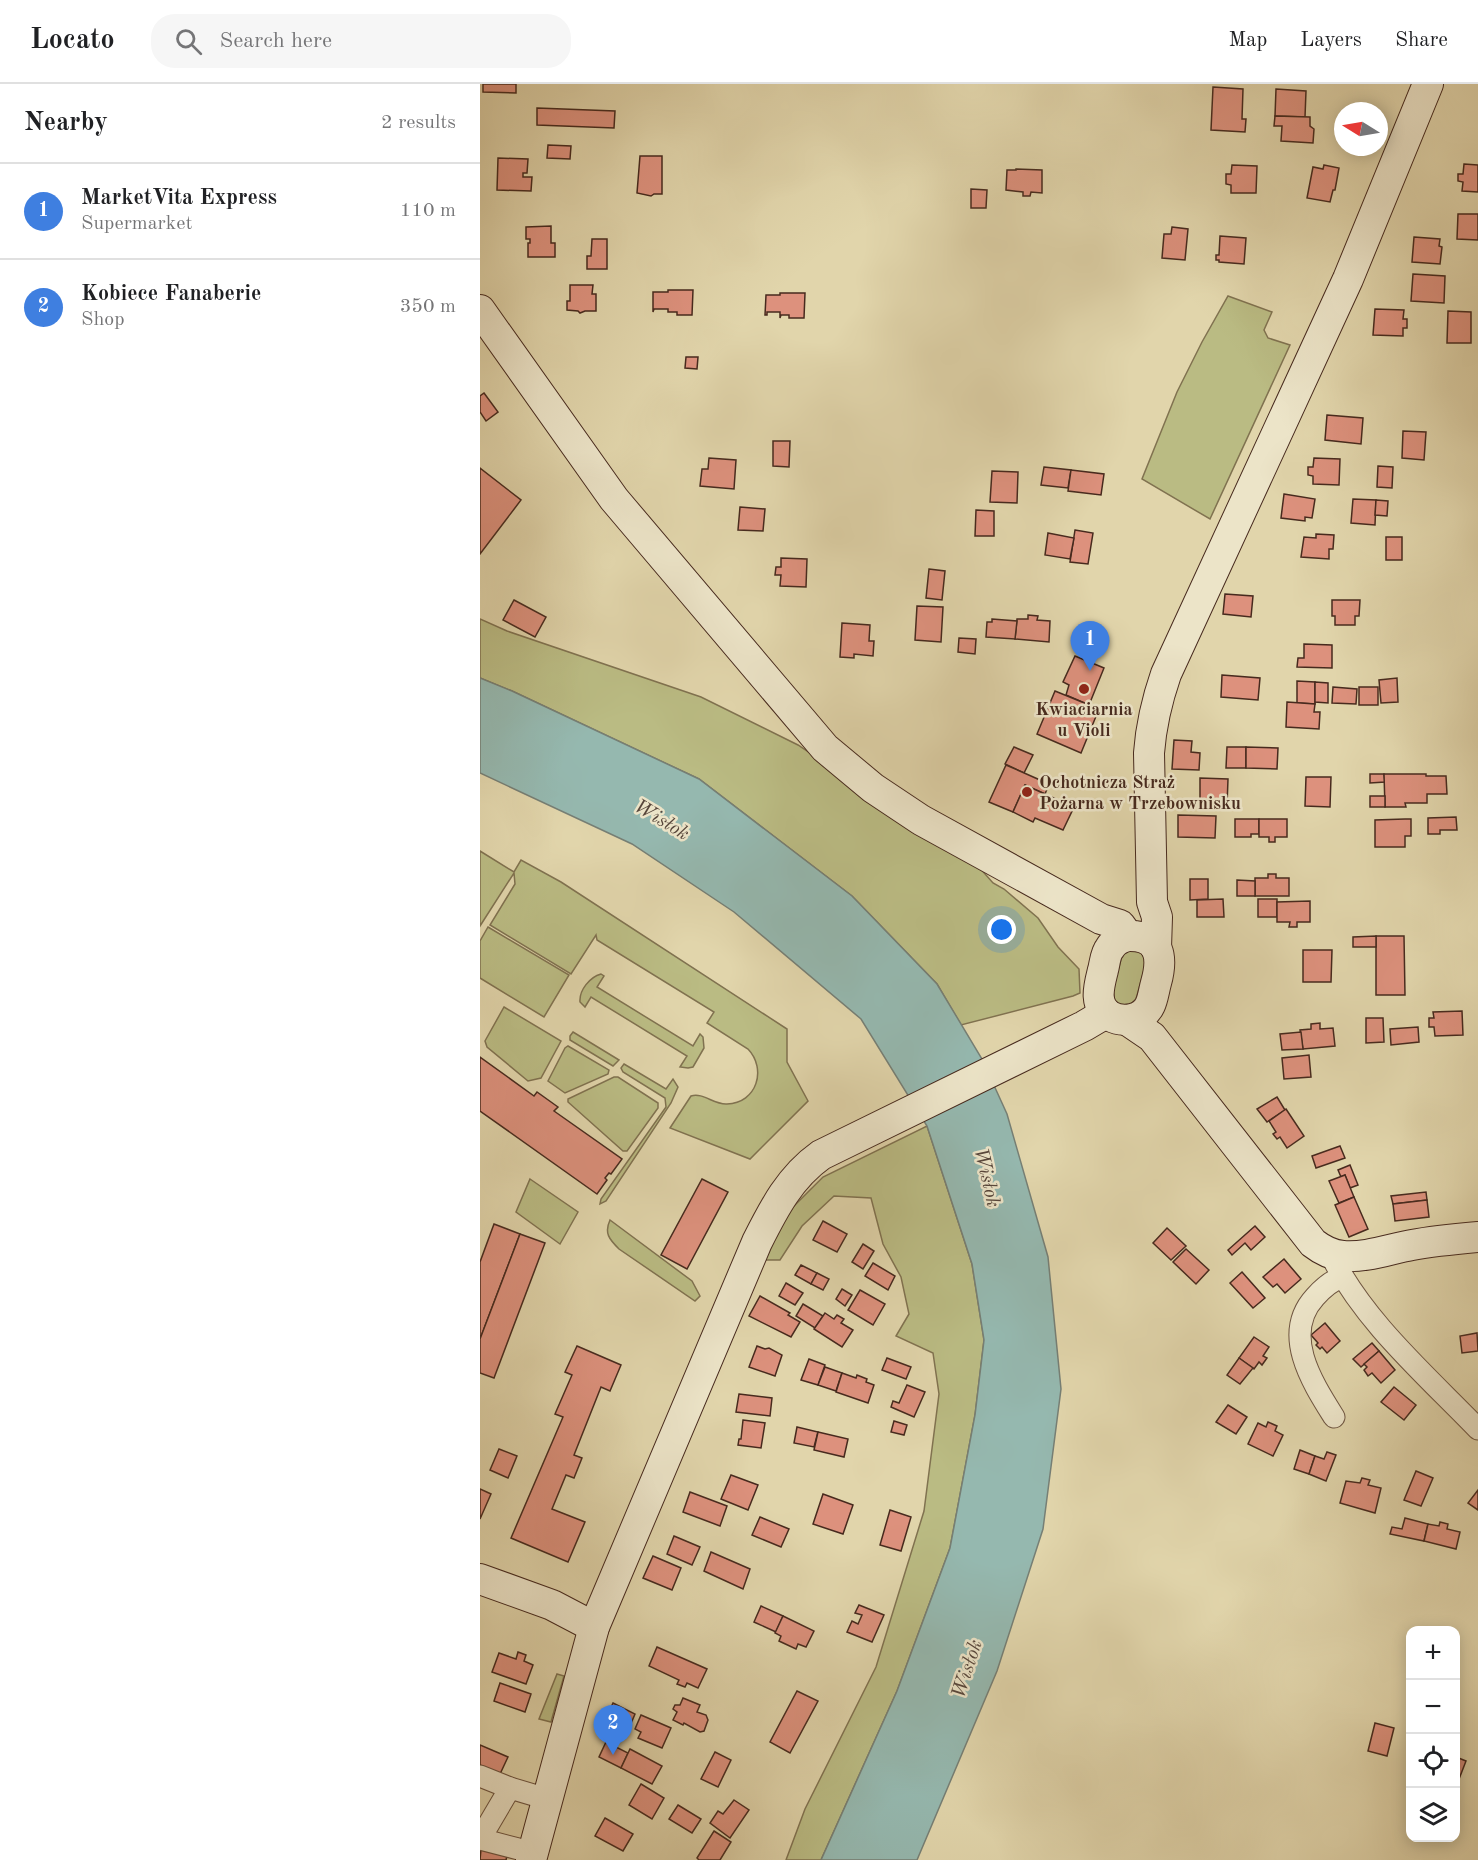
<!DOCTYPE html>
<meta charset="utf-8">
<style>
body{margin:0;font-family:"Old Standard TT",serif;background:#f6f6f6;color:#202124}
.controls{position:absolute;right:18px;bottom:18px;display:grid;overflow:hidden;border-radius:12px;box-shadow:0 3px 15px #0003}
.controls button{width:54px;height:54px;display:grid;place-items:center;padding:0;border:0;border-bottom:2px solid #e0e0e0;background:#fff;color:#202124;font:30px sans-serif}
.compass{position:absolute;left:854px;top:18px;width:54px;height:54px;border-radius:50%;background:#fff;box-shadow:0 3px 15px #0003;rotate:281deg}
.you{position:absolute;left:522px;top:846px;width:21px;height:21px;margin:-15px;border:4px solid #fff;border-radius:50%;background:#1a73e8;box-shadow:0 0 0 9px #1a73e833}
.badge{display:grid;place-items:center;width:39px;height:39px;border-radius:50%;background:#8f2418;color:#fff;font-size:20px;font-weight:700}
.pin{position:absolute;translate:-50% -50px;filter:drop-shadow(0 2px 3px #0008)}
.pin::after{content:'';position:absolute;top:32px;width:21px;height:18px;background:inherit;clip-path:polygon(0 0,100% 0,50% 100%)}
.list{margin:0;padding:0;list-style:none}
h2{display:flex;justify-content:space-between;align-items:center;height:78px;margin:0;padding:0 24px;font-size:26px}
h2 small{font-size:20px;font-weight:400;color:#757577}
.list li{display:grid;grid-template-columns:39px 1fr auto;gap:18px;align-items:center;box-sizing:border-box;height:96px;padding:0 24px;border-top:2px solid #e0e0e0}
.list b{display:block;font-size:22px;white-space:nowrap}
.list p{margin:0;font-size:20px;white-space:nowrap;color:#757577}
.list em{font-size:20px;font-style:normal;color:#757577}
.icon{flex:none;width:33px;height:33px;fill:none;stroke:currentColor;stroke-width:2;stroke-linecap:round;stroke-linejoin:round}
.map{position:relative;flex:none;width:998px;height:1776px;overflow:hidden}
header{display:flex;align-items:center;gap:36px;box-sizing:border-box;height:84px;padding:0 30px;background:#fff;border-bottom:2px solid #e0e0e0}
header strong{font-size:28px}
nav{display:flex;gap:33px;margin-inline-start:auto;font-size:21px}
.search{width:420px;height:54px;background:#f6f6f6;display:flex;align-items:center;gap:15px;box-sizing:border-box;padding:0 21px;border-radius:24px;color:#757577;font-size:22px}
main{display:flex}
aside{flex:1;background:#fff}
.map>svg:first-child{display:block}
.green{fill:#babb83;stroke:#807250;stroke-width:1.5}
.water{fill:#95b8af;stroke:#767f75;stroke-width:1.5}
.building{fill:#dd917d;stroke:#472a1e;stroke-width:1.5}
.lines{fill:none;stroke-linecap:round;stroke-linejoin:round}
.street-casing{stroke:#6e5541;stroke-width:23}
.secondary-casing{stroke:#472a1e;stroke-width:32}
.street{stroke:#ece4c8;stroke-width:21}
.secondary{stroke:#ece4c8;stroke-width:30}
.poi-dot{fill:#8f2418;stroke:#ece4c8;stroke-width:2}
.labels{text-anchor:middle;stroke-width:5;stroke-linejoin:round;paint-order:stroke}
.poi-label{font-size:18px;font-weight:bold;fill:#472a1e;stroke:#ece4c8}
.water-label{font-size:20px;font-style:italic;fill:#57463b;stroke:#ece4c8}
</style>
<header>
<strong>Locato</strong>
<div class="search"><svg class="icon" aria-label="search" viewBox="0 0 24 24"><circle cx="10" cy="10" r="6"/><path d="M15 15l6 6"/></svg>Search here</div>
<nav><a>Map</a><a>Layers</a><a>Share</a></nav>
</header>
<main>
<aside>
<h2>Nearby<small>2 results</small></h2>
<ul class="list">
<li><span class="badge" style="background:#3f7fe0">1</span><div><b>MarketVita Express</b><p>Supermarket</p></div><em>110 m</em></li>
<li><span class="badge" style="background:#3f7fe0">2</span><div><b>Kobiece Fanaberie</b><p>Shop</p></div><em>350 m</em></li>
</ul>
</aside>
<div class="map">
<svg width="998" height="1776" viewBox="0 0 998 1776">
<rect width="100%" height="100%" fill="#e1d5ab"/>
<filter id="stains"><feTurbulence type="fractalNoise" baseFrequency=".00333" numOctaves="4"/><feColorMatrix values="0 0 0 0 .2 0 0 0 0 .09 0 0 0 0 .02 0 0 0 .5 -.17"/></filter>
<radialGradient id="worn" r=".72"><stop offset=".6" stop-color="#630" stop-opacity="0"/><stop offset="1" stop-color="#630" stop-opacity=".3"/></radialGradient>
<g class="green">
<path d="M748 212 792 228 784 246 788 254 810 261 730 435 662 395 697 308 722 258Z"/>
<path d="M0 535 27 547 221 613 318 661 498 782 513 799 524 805 558 834 578 863 599 885 600 909 593 912 481 941 457 900 372 812 219 695 32 607 0 594Z"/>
<path d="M0 767 34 788 41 776 81 798 307 945V978L328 1017 270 1075 190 1044 211 1012C223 1008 234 1021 247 1020 277 1019 287 985 268 965L227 939 234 928 117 856 116 851 91 890 10 841 35 800 34 789 0 842Z"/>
<path d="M8 843 89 891 64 933 0 894V857Z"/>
<path d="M653 865 662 868 666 879 656 915 650 921H641L635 918 633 905 642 872 644 869Z"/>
<path d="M121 890 124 892 117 903 213 962 220 950 223 953 224 964 213 983 208 984 200 983 207 972 111 913 105 923 100 918C99 906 110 893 121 890Z"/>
<path d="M24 923 81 957 61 994 48 997 7 963 5 957Z"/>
<path d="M93 948 139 976 133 982 90 956V952Z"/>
<path d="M88 962 129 986 128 990 85 1009 68 997 85 964Z"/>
<path d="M144 980 186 1005 193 995 198 1003 191 1019 126 1117 120 1120 121 1115 186 1023 185 1014 143 988 141 984Z"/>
<path d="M134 993H138L178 1019V1024L147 1067H143L88 1018V1015Z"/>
<path d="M447 1042 492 1180 504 1256 495 1331 470 1464 417 1607 341 1776H306L325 1725 396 1583 444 1427 459 1310 453 1269 416 1252 429 1230 421 1193 403 1160 391 1114 354 1112 322 1142 300 1176H283L304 1132 343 1093Z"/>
<path d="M50 1095 98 1128 80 1160 36 1128Z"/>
<path d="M130 1136 212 1197 220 1212 215 1217 139 1165C129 1155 124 1149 130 1136Z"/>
<path d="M77 1590 84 1592 71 1638 59 1635Z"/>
</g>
<path class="water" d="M0 594 32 607 219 695 372 812 457 900 502 975 527 1030 568 1173 581 1305 563 1445 517 1587 437 1776H341L417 1607 470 1464 495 1331 504 1256 492 1180 447 1042 381 935 254 828 152 760 0 689Z"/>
<g class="building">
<path d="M3 0H36V9L3 8Z"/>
<path d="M733 3 763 5 762 35H766L765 48 731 46Z"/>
<path d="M796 5 826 7 825 33 795 32Z"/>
<path d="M57 24 135 27 134 44 57 41Z"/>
<path d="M795 32 830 33V42L834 45 833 59 801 57 802 42H794Z"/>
<path d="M68 61 91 62 90 75 67 74Z"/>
<path d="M160 72H182V110H174L171 112 157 109Z"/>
<path d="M18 74 48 75 47 89H43V93H52L51 107 17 106Z"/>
<path d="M984 80 998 81V108L982 107 983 98 978 97V90H983Z"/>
<path d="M752 81 777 82 776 109H751V101L746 100V90H751Z"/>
<path d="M844 81 859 84 855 106H853L850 118 827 114 833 83 843 85Z"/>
<path d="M536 85 562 86V109L551 108 550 112H543V108L526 106 527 86H536Z"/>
<path d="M491 105 507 106 506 124H491Z"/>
<path d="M978 130H998V156L977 155Z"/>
<path d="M71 142V159H75V173H48V159H50V155H46V143Z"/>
<path d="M692 143 708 145 705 176 682 174 684 150H691Z"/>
<path d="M740 152 766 154 764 180 739 178V176H736V171H739Z"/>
<path d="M934 153 960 155 959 162 962 163 960 180 932 178Z"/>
<path d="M112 155H127V185H107V172H111Z"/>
<path d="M933 190 965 192 964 219 931 217Z"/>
<path d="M90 201H113L112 210H116V227H105L100 229 98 227 87 226V217H90Z"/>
<path d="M188 206H213L212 231H197V228H188V225H174L173 228V208H188Z"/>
<path d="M300 209H325L324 234H309V231H301L300 234V228H287V231H285L286 211H300Z"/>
<path d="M895 225 924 226 923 235H927V244H923V252L893 251Z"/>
<path d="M968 227 991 228V259H967Z"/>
<path d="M206 273H218L217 285 205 284Z"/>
<path d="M4 309 18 328 6 337 0 328V312Z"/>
<path d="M847 331 883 334 881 360 845 356Z"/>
<path d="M923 347 946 348 944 376 922 374Z"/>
<path d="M293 357H310L309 383 293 382Z"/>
<path d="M229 374 256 376 254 405 220 402 222 385H228Z"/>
<path d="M834 374 860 375 859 401 833 400V392L828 391V383H833Z"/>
<path d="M898 382 913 383 912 404 897 403Z"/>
<path d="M564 383 591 386 588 404 561 401Z"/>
<path d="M0 384 41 416 0 470Z"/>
<path d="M591 386 624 390 621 411 588 407Z"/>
<path d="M512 387 538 388 537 419 510 418Z"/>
<path d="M804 410 835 415 832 434 825 433V437L801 434Z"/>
<path d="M873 415 896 416 895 441 871 439Z"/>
<path d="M896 416 908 417 907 432 895 431Z"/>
<path d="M260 423 285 425 283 447 258 446Z"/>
<path d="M496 426 514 427V452H495Z"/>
<path d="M595 446 613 449 608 480 590 478Z"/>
<path d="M568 449 594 454 590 475 565 471Z"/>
<path d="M836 450 854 451 853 465H849V475L821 473 824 453 836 454Z"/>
<rect x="906" y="453" width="16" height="23"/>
<path d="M301 474 327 475 326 503 300 502 301 491H295L296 483H301Z"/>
<path d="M449 485 465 487 462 516 446 514Z"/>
<path d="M745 510 773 512 771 533 743 530Z"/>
<path d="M34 516 66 533 55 553 23 536Z"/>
<path d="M852 516H880L879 532H875V541H855V532H852Z"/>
<path d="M437 522 463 523 461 558 435 556Z"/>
<path d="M548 531 558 532 557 536 570 537 569 558 535 555 537 535H548Z"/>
<path d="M512 535 537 537 535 555 506 553 507 538H512Z"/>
<path d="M362 539 390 541 389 557H394L393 572 374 570V574L360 573Z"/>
<path d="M479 554 496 555 495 570 478 568Z"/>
<path d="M824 560 852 561V584L817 583 818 574H824Z"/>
<path d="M595 572 624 584 609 621 586 611 589 601 583 598Z"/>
<path d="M742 591 780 594 778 616 741 613Z"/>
<path d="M917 594 918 618 901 619 899 596Z"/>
<path d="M817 597 835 598V620L817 619Z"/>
<path d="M835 598 848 599V619L835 618Z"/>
<path d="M853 603 877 605 876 620 852 619Z"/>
<rect x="879" y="603" width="19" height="18"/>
<path d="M575 607 619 625 601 669 557 650Z"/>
<path d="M807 618 835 620 834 628H840L839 645 806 643Z"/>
<path d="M694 656 712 657 711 668 720 669 719 686 692 685Z"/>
<path d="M534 663 553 671 544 689 525 680Z"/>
<path d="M747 663H766V684H746Z"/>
<path d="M766 663 798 664 797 685 766 684Z"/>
<path d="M526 681 569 700 565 710 545 701 533 728 509 718Z"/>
<path d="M890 690H904L905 698 890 699Z"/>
<path d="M904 690H946V692H966L967 710H947V719H925L926 723H905Z"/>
<path d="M826 693H851L850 723 825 722Z"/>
<path d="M720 694 748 695 747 722 720 721Z"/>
<path d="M545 701 594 723 583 746 555 734 553 738 533 728Z"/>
<rect x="890" y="712" width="15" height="11"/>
<path d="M698 731 736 732 735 754 698 753Z"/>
<path d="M976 733 977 746H960V750H948V734Z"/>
<path d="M755 735H779V750H771V753H755Z"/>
<path d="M779 735H807V753H795V758H789V753H779Z"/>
<path d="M925 735H931V752H925V763H895V736Z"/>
<path d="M788 790H796V794H809V812H775V794H788Z"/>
<path d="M710 795H728V815L710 816Z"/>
<path d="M757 796 775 797V812H757Z"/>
<path d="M743 815 744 833H717V816Z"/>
<rect x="778" y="815" width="19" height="18"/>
<path d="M830 817V838H817V843H809L810 838H797V818Z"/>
<path d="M896 852H924L925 911H896Z"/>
<path d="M896 852V863H873V853Z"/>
<path d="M823 866H852L851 898H823Z"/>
<path d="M982 927 983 951 955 952 954 943H949V934H954L953 928Z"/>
<path d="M886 934H903L904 958 886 959Z"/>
<path d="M840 939V945L853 944 855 962 823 965 820 946 831 945V940Z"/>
<path d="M938 943 939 958 911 961 910 945Z"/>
<path d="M821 948 823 965 802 966 800 950Z"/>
<path d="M829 971 831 993 804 995 802 974Z"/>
<path d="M0 973 54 1012 57 1008 78 1023 74 1027 142 1075 131 1090 129 1089 125 1094 127 1096 117 1110 0 1027Z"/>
<path d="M797 1013 805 1026 787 1038 777 1025Z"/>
<path d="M806 1025 824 1052 807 1064 800 1053 797 1055 793 1050 796 1048 789 1037Z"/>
<path d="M860 1062 865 1074 836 1084 832 1072Z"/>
<path d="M870 1081 878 1101 870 1104 865 1091 861 1093 858 1086Z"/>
<path d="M865 1091 874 1113 859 1119 849 1097Z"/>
<path d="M222 1095 248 1108 207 1185 181 1171Z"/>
<path d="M946 1108 947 1116 913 1120 911 1112Z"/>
<path d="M874 1113 888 1145 869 1153 855 1121Z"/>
<path d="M947 1116 949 1133 915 1137 913 1120Z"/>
<path d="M343 1137 367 1150 357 1168 333 1156Z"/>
<path d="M14 1140 40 1150 0 1255V1178Z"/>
<path d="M775 1142 785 1153 771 1166 765 1159 752 1171 748 1166Z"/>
<path d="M687 1144 706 1162 691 1176 673 1159Z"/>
<path d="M40 1150 65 1159 14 1294 0 1289V1255Z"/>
<path d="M383 1160 394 1167 383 1185 372 1178Z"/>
<path d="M706 1165 729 1186 716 1200 693 1178Z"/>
<path d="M804 1175 821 1195 805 1209 797 1200 793 1203 783 1193Z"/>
<path d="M393 1179 415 1192 408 1206 385 1192Z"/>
<path d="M321 1181 337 1189 331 1200 315 1191Z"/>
<path d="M762 1188 785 1214 773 1224 750 1199Z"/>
<path d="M337 1189 349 1195 343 1206 331 1200Z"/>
<path d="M306 1199 323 1209 315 1221 299 1212Z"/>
<path d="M362 1205 372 1211 365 1222 356 1215Z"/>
<path d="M380 1206 405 1220 393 1241 368 1226Z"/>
<path d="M280 1212 310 1229 308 1231 320 1238 311 1253 269 1232Z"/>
<path d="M323 1220 343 1232 335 1244 316 1232Z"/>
<path d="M345 1229 354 1235 357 1231 364 1235 361 1239 373 1246 362 1263 334 1245Z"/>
<path d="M845 1239 860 1257 847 1269 842 1263 840 1265 836 1261 838 1259 831 1251Z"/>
<path d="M997 1249 998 1267 982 1269 980 1252Z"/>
<path d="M774 1253 789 1263 783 1272 787 1274 782 1281 779 1278 774 1285 759 1274Z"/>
<path d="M892 1259 899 1267 881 1283 873 1275Z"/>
<path d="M97 1262 141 1281 130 1307 121 1303 94 1371 102 1374 94 1394 86 1391 72 1425 105 1438 88 1478 31 1454 83 1333 75 1330 92 1291 85 1288Z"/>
<path d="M277 1262 285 1265 289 1264 302 1271 295 1292 269 1283Z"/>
<path d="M899 1267 915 1286 901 1299 892 1289 888 1292 884 1286 887 1283 884 1280Z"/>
<path d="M407 1274 431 1283 426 1295 402 1286Z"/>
<path d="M759 1274 773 1284 760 1300 747 1291Z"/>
<path d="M329 1275 345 1281 338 1301 321 1296Z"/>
<path d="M345 1283 362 1289 356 1307 338 1301Z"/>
<path d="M362 1289 376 1294 377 1291 387 1295 386 1298 394 1301 388 1319 356 1308Z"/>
<path d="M427 1301 445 1308 434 1333 411 1323 413 1317 419 1319Z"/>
<path d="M914 1303 936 1321 924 1336 901 1318Z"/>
<path d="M259 1310 292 1314 290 1332 256 1328Z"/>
<path d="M748 1321 767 1333 756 1350 736 1338Z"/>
<path d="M263 1336 285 1339 281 1364 258 1361 259 1355H261Z"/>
<path d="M414 1337 427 1341 424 1351 411 1348Z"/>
<path d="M788 1338 797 1342 795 1347 803 1351 793 1372 768 1360 778 1339 786 1343Z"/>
<path d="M317 1343 338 1348 334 1363 314 1359Z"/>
<path d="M338 1348 368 1355 364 1373 334 1366Z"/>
<path d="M19 1365 37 1372 28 1394 10 1386Z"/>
<path d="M820 1366 835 1372 829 1390 814 1385Z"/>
<path d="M847 1368 856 1371 846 1397 829 1390 835 1372 844 1375Z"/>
<path d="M936 1387 953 1394 941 1422 924 1416Z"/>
<path d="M251 1391 278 1401 268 1426 241 1415Z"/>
<path d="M882 1394 890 1396 888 1401 901 1404 895 1429 860 1419 866 1397 880 1399Z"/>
<path d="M0 1405 11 1410 0 1435Z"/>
<path d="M998 1406V1426L988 1419Z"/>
<path d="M210 1408 247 1422 240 1442 203 1428Z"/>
<path d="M343 1410 373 1421 363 1450 333 1440Z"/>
<path d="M410 1426 431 1433 421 1467 400 1461Z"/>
<path d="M280 1433 309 1445 301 1463 272 1451Z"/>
<path d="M925 1434 948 1440 944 1457 910 1450 912 1443 922 1445Z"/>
<path d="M960 1438 968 1440 967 1445 980 1448 976 1465 944 1457 948 1440 959 1442Z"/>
<path d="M194 1452 220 1463 212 1481 187 1470Z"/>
<path d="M231 1468 270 1485 263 1505 224 1487Z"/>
<path d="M173 1472 201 1484 192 1506 163 1494Z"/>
<path d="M379 1521 404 1531 392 1558 367 1548 372 1537 378 1540 382 1531 375 1529Z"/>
<path d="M281 1522 303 1532 296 1548 274 1538Z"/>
<path d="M303 1532 334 1547 326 1563 318 1560 316 1565 299 1557 301 1552 295 1549Z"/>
<path d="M177 1563 227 1585 218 1604 207 1599 205 1603 197 1600 199 1596 169 1582Z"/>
<path d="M38 1568 46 1571 44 1577 53 1581 46 1600 12 1588 19 1569 36 1575Z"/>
<path d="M20 1599 51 1610 45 1628 14 1617Z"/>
<path d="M317 1607 338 1617 310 1669 290 1658Z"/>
<path d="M203 1614 220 1621 217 1628 226 1631 228 1636 224 1647 220 1648 204 1639 203 1641 193 1636 197 1628 193 1625 195 1621H200Z"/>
<path d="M133 1619 155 1630 149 1644 126 1634Z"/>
<path d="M161 1631 191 1644 182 1664 158 1654 161 1648 155 1645Z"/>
<path d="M895 1639 914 1644 907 1672 888 1667Z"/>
<path d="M126 1658 148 1669 141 1684 119 1673Z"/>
<path d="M0 1661 28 1673 20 1690 0 1681Z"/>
<path d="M150 1665 182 1682 172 1700 141 1684Z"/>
<path d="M235 1668 251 1676 238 1703 221 1695Z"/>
<path d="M976 1673 986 1677 979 1695 976 1694Z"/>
<path d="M161 1700 184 1714 172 1735 149 1721Z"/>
<path d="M254 1716 269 1726 250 1754 230 1739 238 1727 243 1730Z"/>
<path d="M198 1721 221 1735 212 1749 189 1735Z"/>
<path d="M125 1734 153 1750 143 1767 115 1752Z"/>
<path d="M234 1747 251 1758 240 1776H219L217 1774Z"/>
<path d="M1 1765 27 1772 26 1776H0Z"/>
</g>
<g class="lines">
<g class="street-casing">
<g id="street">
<path d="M850 1169C882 1236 947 1292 998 1345"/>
<path d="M854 1333C832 1298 801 1250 835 1213 843 1204 851 1197 862 1193"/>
<path d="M0 1692 30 1704 67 1715"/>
<path d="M0 1755 30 1704"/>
<path d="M0 1755 54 1769"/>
</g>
</g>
<g class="secondary-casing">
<g id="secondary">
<path d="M0 226 134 415 345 664 393 704 441 736 621 835 640 841 648 852"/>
<path d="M648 852C681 851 683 874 676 899 674 906 673 915 670 921 663 936 643 939 630 932 613 921 619 902 623 886 625 879 625 870 630 864 634 857 640 854 648 852Z"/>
<path d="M676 864 677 833 672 818 669 669C671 642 677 616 686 590L868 195 948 0"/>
<path d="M647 936 672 953 833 1159C842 1166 851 1171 863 1172 885 1174 910 1165 932 1161 954 1157 976 1155 998 1153"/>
<path d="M0 1495 72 1521 114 1543"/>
<path d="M51 1776 114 1543 277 1158C294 1124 310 1093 341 1071L604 942 626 929"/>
</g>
</g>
<use href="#street" class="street"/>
<use href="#secondary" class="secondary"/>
</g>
<g class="poi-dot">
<circle cx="604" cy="605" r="6"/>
<circle cx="547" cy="708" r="6"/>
</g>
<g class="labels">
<g class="poi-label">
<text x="604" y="631">Kwiaciarnia<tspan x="604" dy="21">u Violi</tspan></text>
<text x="559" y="704" text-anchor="start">Ochotnicza Straż<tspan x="559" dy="21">Pożarna w Trzebownisku</tspan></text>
</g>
<g class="water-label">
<text transform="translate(182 735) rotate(31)" y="7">Wisłok</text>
<text transform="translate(508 1093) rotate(77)" y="7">Wisłok</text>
<text transform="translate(486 1585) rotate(-72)" y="7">Wisłok</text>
</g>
</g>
<rect width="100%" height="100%" filter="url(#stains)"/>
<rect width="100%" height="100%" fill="url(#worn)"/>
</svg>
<div class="controls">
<button>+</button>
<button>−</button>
<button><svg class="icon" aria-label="locate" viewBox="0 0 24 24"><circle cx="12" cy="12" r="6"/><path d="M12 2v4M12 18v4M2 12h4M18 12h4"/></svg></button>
<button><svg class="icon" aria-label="layers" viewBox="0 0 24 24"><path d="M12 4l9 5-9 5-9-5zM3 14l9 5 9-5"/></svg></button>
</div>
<svg class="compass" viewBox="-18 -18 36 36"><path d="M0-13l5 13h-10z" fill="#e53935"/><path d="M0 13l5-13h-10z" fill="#757577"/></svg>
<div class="you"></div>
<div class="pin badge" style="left:610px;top:587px;background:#3f7fe0">1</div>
<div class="pin badge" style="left:133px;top:1671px;background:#3f7fe0">2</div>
</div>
</main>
